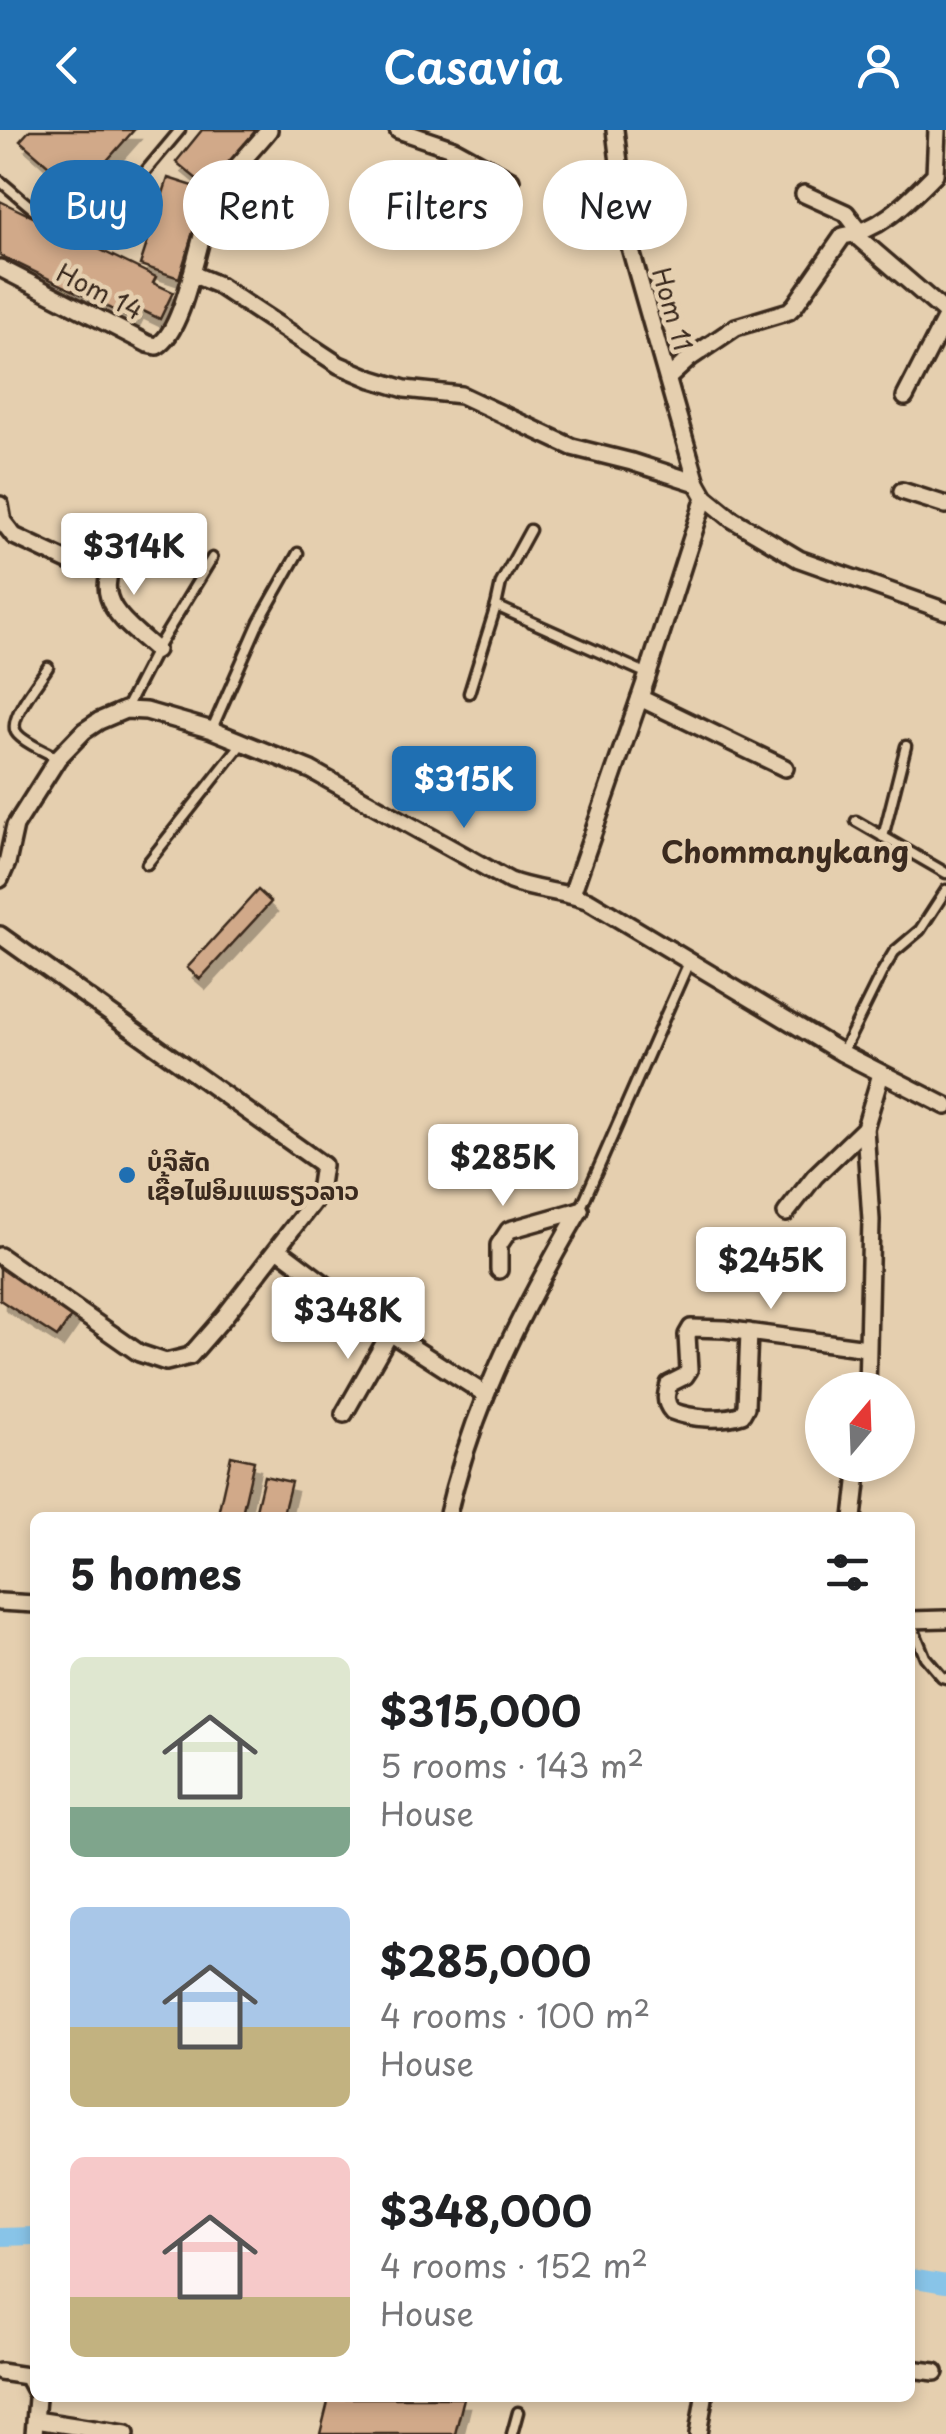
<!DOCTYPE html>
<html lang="en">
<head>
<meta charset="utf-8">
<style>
  :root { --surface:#fff; --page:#f6f6f6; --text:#202124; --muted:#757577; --accent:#1f6fb2 }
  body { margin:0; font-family:"Playpen Sans","Noto Sans Lao",sans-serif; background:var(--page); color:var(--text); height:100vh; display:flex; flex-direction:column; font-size:38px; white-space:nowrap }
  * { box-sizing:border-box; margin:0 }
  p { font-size:32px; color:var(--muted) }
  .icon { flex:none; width:55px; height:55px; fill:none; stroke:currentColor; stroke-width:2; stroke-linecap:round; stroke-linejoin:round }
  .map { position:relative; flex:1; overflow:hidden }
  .side { position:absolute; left:30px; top:1382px; width:885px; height:890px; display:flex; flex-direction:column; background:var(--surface); border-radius:15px; box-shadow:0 5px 15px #0003 }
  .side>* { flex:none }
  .hud { position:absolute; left:30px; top:30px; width:888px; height:90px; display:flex; gap:20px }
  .needle { width:65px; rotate:19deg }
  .controls { position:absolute; left:805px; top:1242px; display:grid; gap:20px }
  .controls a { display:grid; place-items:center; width:110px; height:110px; border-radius:50%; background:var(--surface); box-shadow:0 5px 15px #0003; font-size:50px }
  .price { position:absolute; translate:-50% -85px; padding:0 22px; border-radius:10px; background:#fff; color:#222; font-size:32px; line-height:65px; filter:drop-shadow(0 2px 5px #0008) }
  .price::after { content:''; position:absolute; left:50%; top:60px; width:30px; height:22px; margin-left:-15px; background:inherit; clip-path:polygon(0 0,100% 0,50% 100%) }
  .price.current { background:var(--accent); color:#fff }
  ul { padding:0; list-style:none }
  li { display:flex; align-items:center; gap:30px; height:250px; padding:0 40px }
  li span { display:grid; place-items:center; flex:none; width:280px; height:200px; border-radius:15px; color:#555 }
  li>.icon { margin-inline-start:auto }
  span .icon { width:120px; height:120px; fill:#fffc; stroke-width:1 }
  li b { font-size:42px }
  h2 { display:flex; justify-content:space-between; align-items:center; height:120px; padding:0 40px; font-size:42px }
  .pill { padding:0 35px; border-radius:45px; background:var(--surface); box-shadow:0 5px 15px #0003; font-size:35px; line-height:90px }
  .pill.current { background:var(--accent); color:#fff }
  header { display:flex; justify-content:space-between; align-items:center; height:130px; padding:0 40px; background:var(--accent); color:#fff; font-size:45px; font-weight:600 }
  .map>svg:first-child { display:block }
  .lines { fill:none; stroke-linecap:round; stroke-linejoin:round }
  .canal { stroke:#88c4e8; stroke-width:18 }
  .building { fill:#d1a989; stroke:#3b2a1e; stroke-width:2.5; filter:url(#shadow) }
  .lane-casing { stroke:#3b2a1e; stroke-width:15 }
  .street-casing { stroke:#3b2a1e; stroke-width:22 }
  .lane { stroke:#e5cfaf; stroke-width:8 }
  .street { stroke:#e5cfaf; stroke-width:15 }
  .poi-dot { fill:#1f6fb2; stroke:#e5cfaf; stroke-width:4 }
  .labels { text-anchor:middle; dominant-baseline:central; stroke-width:9; stroke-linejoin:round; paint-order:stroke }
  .street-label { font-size:25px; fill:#3b2a1e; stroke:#e5cfaf }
  .poi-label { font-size:25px; font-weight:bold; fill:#3b2a1e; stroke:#e5cfaf; text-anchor:start }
  .quarter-label { font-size:30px; font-weight:bold; fill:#3b2a1e; stroke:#e5cfaf }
</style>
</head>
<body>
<header><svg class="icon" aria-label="back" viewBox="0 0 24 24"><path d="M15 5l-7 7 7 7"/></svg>Casavia<svg class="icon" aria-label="person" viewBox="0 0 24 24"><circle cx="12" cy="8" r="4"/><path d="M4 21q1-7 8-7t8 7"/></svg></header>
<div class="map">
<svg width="946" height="2304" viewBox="0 0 946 2304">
  <defs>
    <filter id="shadow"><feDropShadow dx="6" dy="10" stdDeviation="0" flood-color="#0004"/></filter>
  </defs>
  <rect width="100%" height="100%" fill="#e5cfaf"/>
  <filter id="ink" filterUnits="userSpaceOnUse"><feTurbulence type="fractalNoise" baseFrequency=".01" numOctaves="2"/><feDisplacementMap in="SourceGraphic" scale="20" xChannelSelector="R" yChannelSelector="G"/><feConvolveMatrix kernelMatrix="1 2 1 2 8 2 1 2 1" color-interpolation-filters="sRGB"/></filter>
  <g filter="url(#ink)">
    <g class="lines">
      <g class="canal">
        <polyline points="0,2107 35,2106"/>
        <polyline points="910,2148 946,2154"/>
      </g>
    </g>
    <g class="building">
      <polygon points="30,0 134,0 79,62 20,11"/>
      <polygon points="202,0 256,0 209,59 176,32"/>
      <polygon points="254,30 278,50 243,93 219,73"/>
      <polygon points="168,48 206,60 179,148 140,135"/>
      <polygon points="0,71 156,147 153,153 173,162 160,189 137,178 132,189 0,125"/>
      <polygon points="258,760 271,772 200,849 187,838"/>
      <polygon points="0,1135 73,1184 57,1207 0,1170"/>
      <polygon points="231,1326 254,1331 241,1388 217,1388"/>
      <polygon points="264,1346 291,1352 282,1388 254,1388"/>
      <polygon points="329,2268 464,2268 455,2304 320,2304"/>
    </g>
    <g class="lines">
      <defs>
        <g id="lane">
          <path d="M 0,51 C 27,72 66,118 102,93 L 180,0"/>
          <polyline points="530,400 501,453 496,476 648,544"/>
          <path d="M 48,537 C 40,550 8,588 16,602 C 21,611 48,623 58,628"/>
          <polyline points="469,563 496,476"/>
          <polyline points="125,580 156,520 212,428"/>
          <polyline points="212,599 259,492 298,423"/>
          <polyline points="856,691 946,743"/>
          <polyline points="883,707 906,616"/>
          <polyline points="147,734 243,612"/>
          <polyline points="842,923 882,842 894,822 920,800 946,760"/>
          <polyline points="580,1080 689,832"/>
          <polyline points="910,1490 925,1527 942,1547 946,1548"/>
          <polyline points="512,2304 518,2282"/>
        </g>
        <g id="street">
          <polyline points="398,0 454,19 511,50"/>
          <polyline points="615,0 629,114 697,353 705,367 732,389 799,429 946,481"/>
          <polyline points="804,64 846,83 859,100"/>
          <polyline points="854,104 946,183"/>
          <path d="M 0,138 L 148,214 L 157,216 C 187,200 199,97 215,66 C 228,44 253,20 269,0"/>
          <polyline points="192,144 216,154 339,235 372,249 405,259 461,265 572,317 632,332 697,353"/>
          <path d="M 668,248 L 690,228 L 736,197 L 789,181 L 795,175 L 843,106 C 881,101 909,70 935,44 L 937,0"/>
          <polyline points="905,267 946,187"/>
          <polyline points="902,361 946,375"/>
          <polyline points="0,375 3,392 14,406 72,433"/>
          <path d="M 128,411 C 123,420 115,430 111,439 C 95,476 133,498 156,520"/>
          <polyline points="640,568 785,638"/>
          <path d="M 0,749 L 7,733 L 15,696 L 58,628 L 84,601 L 99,591 L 125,580 L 146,581 L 212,600 L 311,640 L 510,751 C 536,761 563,761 589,771 L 842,923 L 946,976"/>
          <polyline points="572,764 648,544 705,367"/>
          <polyline points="0,805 323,1035 320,1055 313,1072 224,1187 190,1226 166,1232 139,1223 0,1126"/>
          <polyline points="786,1083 815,1046 865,998"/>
          <polyline points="278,1119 390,1203 485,1264"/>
          <polyline points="499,1140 499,1115 509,1100 580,1080"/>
          <path d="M 749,1202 L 746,1277 L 742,1284 C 722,1291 692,1289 672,1281 C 664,1272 666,1265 669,1254 L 685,1246 L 689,1240 L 687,1205 L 691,1198 L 725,1199 L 867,1218"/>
          <polyline points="867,1260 871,1090 865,998 881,944"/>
          <polyline points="344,1284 390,1203"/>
          <path d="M 447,1388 C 472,1276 523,1178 580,1080"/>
          <polyline points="853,1388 859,1335"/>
          <polyline points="0,1472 35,1474"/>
          <polyline points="910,1490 946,1489"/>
          <polyline points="910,2239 935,2242"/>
          <polyline points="0,2242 27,2246 35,2261"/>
          <polyline points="36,2290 126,2304"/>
          <polyline points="34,2304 37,2268"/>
          <polyline points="698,2304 704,2268"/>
        </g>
      </defs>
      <use href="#lane" class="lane-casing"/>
      <use href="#street" class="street-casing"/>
      <use href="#lane" class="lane"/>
      <use href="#street" class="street"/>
    </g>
  </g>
  <circle class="poi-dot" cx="127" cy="1045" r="10"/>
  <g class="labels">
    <g class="street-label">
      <text transform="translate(100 161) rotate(27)">Hom 14</text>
      <text transform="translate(673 179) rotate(74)">Hom 11</text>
    </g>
    <g class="poi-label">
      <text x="147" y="1031">ບໍລິສັດ<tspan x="147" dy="29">ເຊື້ອໄຟອິມແພຣຽວລາວ</tspan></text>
    </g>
    <g class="quarter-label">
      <text x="785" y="720">Chommanykang</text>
    </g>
  </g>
</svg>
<div class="controls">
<a><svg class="needle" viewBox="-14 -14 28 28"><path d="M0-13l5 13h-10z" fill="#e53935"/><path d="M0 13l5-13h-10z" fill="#757577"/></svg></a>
</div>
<b class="price" style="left:134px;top:468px">$314K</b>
<b class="price current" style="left:464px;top:701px">$315K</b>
<b class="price" style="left:503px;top:1079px">$285K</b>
<b class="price" style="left:771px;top:1182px">$245K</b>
<b class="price" style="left:348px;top:1232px">$348K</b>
<div class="hud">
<a class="pill current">Buy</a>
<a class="pill">Rent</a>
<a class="pill">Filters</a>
<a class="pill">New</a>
</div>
<section class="side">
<h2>5 homes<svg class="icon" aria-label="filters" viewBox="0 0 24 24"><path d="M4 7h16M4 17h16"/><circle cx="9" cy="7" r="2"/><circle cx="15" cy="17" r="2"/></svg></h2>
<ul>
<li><span style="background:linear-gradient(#dfe7d0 75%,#7fa58c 0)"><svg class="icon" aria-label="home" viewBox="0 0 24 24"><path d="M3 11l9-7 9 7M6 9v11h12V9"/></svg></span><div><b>$315,000</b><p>5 rooms · 143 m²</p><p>House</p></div></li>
<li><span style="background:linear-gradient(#a9c7e8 60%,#c2b280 0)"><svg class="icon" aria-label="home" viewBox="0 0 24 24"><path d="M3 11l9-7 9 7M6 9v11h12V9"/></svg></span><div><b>$285,000</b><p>4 rooms · 100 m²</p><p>House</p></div></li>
<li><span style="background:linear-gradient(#f6c9c9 70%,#c2b280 0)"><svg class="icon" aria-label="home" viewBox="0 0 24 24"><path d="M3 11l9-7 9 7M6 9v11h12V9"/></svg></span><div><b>$348,000</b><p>4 rooms · 152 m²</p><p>House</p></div></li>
</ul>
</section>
</div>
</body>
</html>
